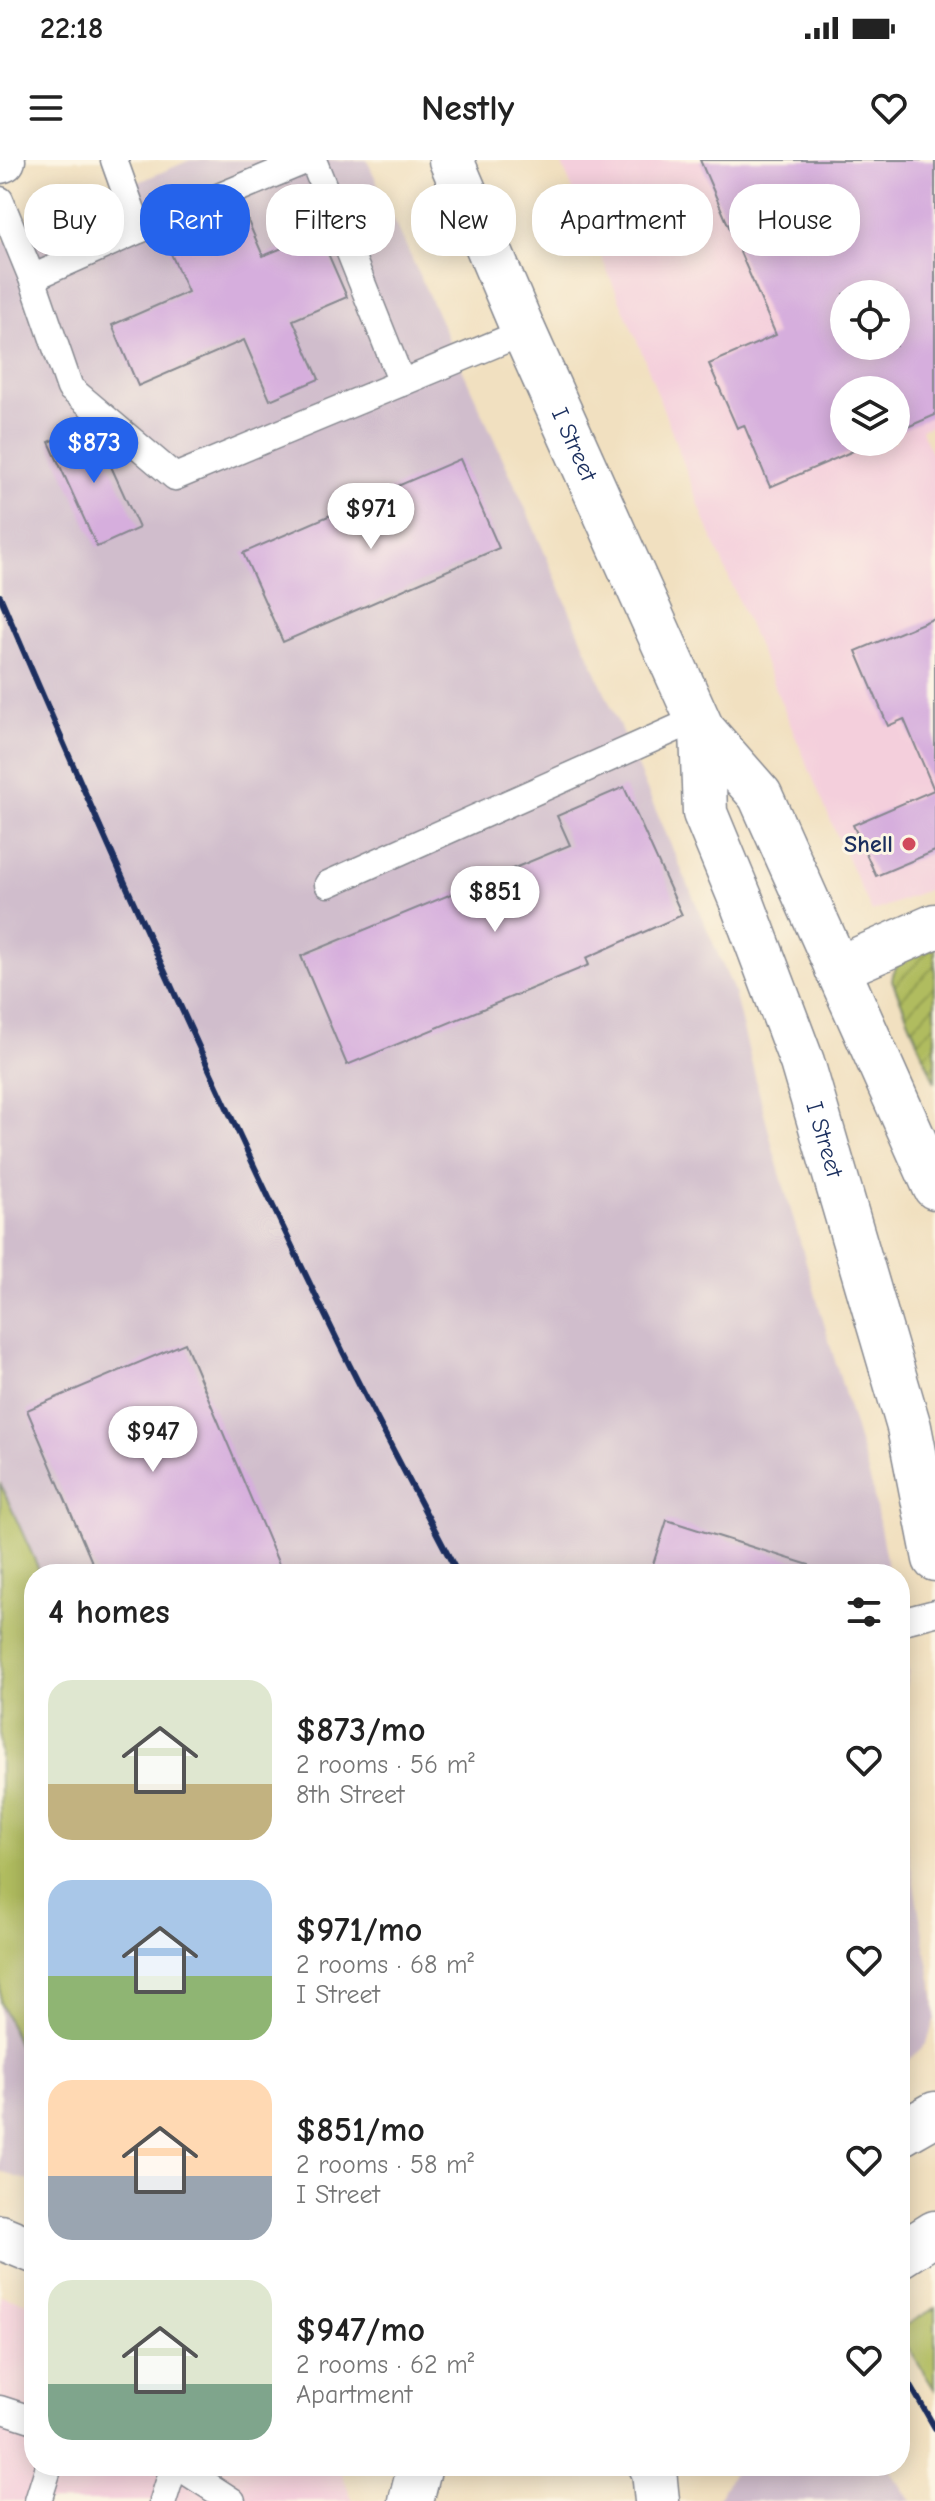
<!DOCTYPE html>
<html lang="en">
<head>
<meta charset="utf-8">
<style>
  :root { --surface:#fff; --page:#f6f6f6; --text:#222; --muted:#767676; --accent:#2563eb }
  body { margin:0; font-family:"Comic Neue",sans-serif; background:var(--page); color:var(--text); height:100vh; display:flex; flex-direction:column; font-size:30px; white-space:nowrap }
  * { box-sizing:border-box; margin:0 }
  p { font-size:26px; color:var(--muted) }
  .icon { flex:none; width:44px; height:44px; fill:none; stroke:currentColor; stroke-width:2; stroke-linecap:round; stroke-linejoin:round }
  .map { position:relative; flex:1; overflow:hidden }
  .side { position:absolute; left:24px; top:1404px; width:886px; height:912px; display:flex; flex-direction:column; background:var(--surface); border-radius:32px; box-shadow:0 4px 20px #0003 }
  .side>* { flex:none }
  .hud { position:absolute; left:24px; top:24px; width:888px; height:72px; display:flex; gap:16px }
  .fabs { position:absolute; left:830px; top:120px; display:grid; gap:16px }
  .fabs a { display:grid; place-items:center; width:80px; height:80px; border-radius:50%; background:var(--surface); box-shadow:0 4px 20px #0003; font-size:40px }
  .price { position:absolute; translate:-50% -68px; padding:0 18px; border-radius:28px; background:#fff; color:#222; font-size:26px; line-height:52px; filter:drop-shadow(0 2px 4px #0008) }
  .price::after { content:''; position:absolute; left:50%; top:48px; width:24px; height:18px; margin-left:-12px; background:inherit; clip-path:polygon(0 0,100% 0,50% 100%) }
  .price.active { background:var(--accent); color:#fff }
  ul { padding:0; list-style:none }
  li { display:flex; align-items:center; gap:24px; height:200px; padding:0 24px }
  li span { display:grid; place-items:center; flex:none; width:224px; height:160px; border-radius:24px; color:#555 }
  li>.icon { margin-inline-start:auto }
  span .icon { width:96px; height:96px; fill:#fffc; stroke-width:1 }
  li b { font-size:34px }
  h2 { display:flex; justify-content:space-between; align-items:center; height:96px; padding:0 24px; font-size:34px }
  .pill { padding:0 28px; border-radius:32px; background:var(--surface); box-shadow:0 4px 20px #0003; font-size:28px; line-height:72px }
  .pill.active { background:var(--accent); color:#fff }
  .status { display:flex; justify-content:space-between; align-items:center; height:56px; padding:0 40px; background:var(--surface); direction:ltr }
  .status svg { height:22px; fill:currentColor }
  header { display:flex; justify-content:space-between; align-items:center; height:104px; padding:0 24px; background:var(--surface); font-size:36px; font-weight:800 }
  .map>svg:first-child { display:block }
  .built { fill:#f4cfdc; fill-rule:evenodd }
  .industrial { fill:#d0bdcc }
  .park { fill:#b0bc5e; stroke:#66765e; stroke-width:2 }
  .garden { fill:url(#garden-furrows); stroke:#66765e; stroke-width:2 }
  .building { fill:#d6aedd; fill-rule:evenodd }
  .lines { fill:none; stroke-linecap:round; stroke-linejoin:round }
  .service-casing { stroke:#86888f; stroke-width:29 }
  .minor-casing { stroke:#86888f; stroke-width:47 }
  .tertiary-casing { stroke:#86888f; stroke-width:47 }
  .primary-casing { stroke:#86888f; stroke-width:47 }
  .service { stroke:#fff; stroke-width:26 }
  .minor { stroke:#fff; stroke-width:44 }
  .tertiary { stroke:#fff; stroke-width:44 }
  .primary { stroke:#fff; stroke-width:44 }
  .rail { stroke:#1b2f5e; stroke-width:6 }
  .poi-dot { fill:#d1495b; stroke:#fcf5e5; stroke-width:3 }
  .labels { text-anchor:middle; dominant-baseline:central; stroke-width:6; stroke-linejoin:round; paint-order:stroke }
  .street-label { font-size:24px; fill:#1b2f5e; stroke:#fcf5e5 }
  .poi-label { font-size:24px; font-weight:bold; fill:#1b2f5e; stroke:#fcf5e5; text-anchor:end }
</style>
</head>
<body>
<div class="status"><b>22:18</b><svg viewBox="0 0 49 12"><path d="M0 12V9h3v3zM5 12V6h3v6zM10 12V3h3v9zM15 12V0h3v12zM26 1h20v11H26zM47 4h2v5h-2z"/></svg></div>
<header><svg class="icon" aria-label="menu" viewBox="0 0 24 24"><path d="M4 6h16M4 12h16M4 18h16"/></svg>Nestly<svg class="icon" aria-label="heart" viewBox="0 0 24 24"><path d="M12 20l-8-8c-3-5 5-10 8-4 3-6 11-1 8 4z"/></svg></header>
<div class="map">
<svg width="935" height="2341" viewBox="0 0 935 2341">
  <defs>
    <pattern id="garden-furrows" width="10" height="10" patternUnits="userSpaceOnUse" patternTransform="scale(2)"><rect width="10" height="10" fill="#b0bc5e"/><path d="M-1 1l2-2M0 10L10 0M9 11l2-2" fill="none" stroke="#8e9951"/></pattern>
  </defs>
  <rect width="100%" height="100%" fill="#fcf5e5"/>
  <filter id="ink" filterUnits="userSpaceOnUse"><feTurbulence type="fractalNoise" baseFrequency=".0125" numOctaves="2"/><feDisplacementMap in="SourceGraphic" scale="16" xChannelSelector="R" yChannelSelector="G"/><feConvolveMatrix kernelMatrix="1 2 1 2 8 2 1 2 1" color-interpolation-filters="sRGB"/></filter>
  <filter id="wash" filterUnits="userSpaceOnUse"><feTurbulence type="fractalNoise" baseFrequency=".006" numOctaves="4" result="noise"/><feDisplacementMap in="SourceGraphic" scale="32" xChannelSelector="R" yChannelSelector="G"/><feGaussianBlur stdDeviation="1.8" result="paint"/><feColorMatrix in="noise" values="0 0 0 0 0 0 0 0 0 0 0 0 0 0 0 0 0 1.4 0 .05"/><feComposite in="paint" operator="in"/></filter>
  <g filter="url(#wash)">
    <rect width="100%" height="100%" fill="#f1e0c0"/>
    <g class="built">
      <path d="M 560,0 L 933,0 L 935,264 L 921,270 L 935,301 L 935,727 L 872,752 L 835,671 L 705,361 L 643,195 ZM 844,134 L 896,134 L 896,186 L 844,186 ZM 844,230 L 896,230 L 896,282 L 844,282 Z"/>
      <polygon points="0,2135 34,2145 34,2306 339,2306 353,2341 0,2341"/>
    </g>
    <g class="industrial">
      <polygon points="190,0 367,0 524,345 733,829 775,996 872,1327 889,1414 41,1414 0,1322 0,82"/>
      <polygon points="900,1469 908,1512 900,1557"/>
      <polygon points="900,1646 934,1836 935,1857 927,1883 900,1908"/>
      <polygon points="0,1842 34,1921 34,2022 0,2012"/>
      <polygon points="736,2306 887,2306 911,2341 717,2341"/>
    </g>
    <g class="park">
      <polygon points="0,1323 41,1414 34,1414 34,1921 0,1842"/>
      <polygon points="935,2148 935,2230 900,2175 900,2169"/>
    </g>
    <path class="garden" d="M 935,784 L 935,923 L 892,820 C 894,797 916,792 935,784 Z"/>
    <g id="blocks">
      <g class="building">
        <path d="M 700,0 L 935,0 L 935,255 L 896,272 L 896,230 L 844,230 L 844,282 L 874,282 L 770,327 L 744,265 L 737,268 L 709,204 L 776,175 ZM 844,134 L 896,134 L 896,186 L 844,186 Z"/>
        <polygon points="241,45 263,96 319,73 347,137 293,160 319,219 270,240 244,180 138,226 112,165 188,132 164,78"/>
        <polygon points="89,265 94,269 139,368 97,387 49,282"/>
        <polygon points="460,299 499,388 283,482 243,393"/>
        <polygon points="935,458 935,691 876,716 853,665 934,630 904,559 888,566 856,491"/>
        <polygon points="624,627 682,755 586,798 589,805 347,905 301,796 570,685 557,656"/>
        <polygon points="185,1183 283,1414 97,1414 27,1250"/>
        <polygon points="667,1360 809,1405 807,1414 650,1414"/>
      </g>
    </g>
  </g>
  <g filter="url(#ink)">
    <use href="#blocks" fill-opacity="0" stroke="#86888f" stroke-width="2"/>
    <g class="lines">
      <defs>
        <g id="service">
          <polyline points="313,0 402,223"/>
          <polyline points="0,40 32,118 70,228 175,317 524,172"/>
          <polyline points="139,70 307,0"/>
          <polyline points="32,118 139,70 114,0"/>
          <polyline points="328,724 697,559"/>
          <polyline points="900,1462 935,1453"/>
          <polyline points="0,2249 34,2260"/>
          <polyline points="178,2306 232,2341"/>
          <polyline points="38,2341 49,2306"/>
          <polyline points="163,2341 174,2306"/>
        </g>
        <polyline id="minor" points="0,1 3,0"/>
        <g id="tertiary">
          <polyline points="837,809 935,766"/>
          <polyline points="900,1974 935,1954"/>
          <polyline points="0,2077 34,2091"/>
          <polyline points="900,2095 935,2073"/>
          <polyline points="651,2306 654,2311 657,2341"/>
          <polyline points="411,2341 420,2306"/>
        </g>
        <g id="primary">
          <path id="s1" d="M 451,0 L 524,172 L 702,569 L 760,635 L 935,1027"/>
          <path id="s2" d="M 702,569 L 705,653 L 741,740 L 802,902 L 909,1267 L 935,1399"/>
        </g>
      </defs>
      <use href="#service" class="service-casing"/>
      <use href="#minor" class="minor-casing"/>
      <use href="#tertiary" class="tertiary-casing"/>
      <use href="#primary" class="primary-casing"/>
      <use href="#service" class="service"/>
      <use href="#minor" class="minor"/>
      <use href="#tertiary" class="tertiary"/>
      <use href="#primary" class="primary"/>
      <g class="rail">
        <path d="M 0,436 C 109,691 222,945 344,1194 C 381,1268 420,1341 458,1414"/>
        <polyline points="900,2207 935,2268"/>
      </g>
    </g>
  </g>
  <circle class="poi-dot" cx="909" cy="684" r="8"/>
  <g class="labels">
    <g class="street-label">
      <text stroke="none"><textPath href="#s1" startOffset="310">I Street</textPath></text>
      <text stroke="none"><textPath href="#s2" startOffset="432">I Street</textPath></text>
    </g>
    <g class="poi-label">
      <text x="893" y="684">Shell</text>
    </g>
  </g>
</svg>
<div class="fabs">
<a><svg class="icon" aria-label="locate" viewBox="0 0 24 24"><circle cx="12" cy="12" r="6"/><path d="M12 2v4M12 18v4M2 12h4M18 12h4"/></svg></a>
<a><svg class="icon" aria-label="layers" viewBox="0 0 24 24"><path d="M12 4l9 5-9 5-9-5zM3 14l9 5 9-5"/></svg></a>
</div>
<b class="price active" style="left:94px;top:325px">$873</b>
<b class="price" style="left:371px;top:391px">$971</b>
<b class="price" style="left:495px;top:774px">$851</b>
<b class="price" style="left:153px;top:1314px">$947</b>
<div class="hud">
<a class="pill">Buy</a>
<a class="pill active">Rent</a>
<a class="pill">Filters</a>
<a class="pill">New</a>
<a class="pill">Apartment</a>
<a class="pill">House</a>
</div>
<section class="side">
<h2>4 homes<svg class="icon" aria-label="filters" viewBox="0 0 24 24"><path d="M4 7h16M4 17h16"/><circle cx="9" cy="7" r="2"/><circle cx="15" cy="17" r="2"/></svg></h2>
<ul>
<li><span style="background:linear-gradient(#dfe7d0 65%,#c2b280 0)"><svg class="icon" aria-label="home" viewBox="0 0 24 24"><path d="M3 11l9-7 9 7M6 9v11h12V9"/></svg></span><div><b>$873/mo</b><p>2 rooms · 56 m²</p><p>8th Street</p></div><svg class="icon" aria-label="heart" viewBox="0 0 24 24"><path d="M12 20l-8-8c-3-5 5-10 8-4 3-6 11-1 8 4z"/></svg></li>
<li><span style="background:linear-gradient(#a9c7e8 60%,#8fb573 0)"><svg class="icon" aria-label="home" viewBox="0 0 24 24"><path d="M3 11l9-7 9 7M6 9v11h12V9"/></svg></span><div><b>$971/mo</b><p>2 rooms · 68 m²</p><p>I Street</p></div><svg class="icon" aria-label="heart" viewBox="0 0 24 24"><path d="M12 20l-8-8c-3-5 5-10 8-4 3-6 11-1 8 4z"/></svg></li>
<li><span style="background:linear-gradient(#ffd9b3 60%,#9aa5b1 0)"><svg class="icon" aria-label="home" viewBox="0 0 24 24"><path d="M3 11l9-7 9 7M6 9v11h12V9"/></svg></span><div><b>$851/mo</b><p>2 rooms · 58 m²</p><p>I Street</p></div><svg class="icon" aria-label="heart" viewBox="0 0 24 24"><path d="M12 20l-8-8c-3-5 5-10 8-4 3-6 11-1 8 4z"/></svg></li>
<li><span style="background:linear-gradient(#dfe7d0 65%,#7fa58c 0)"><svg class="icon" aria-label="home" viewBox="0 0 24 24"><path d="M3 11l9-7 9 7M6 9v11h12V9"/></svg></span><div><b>$947/mo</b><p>2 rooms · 62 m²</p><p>Apartment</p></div><svg class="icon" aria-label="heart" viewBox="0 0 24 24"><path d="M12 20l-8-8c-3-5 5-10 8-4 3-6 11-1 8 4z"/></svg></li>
</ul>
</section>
</div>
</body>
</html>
